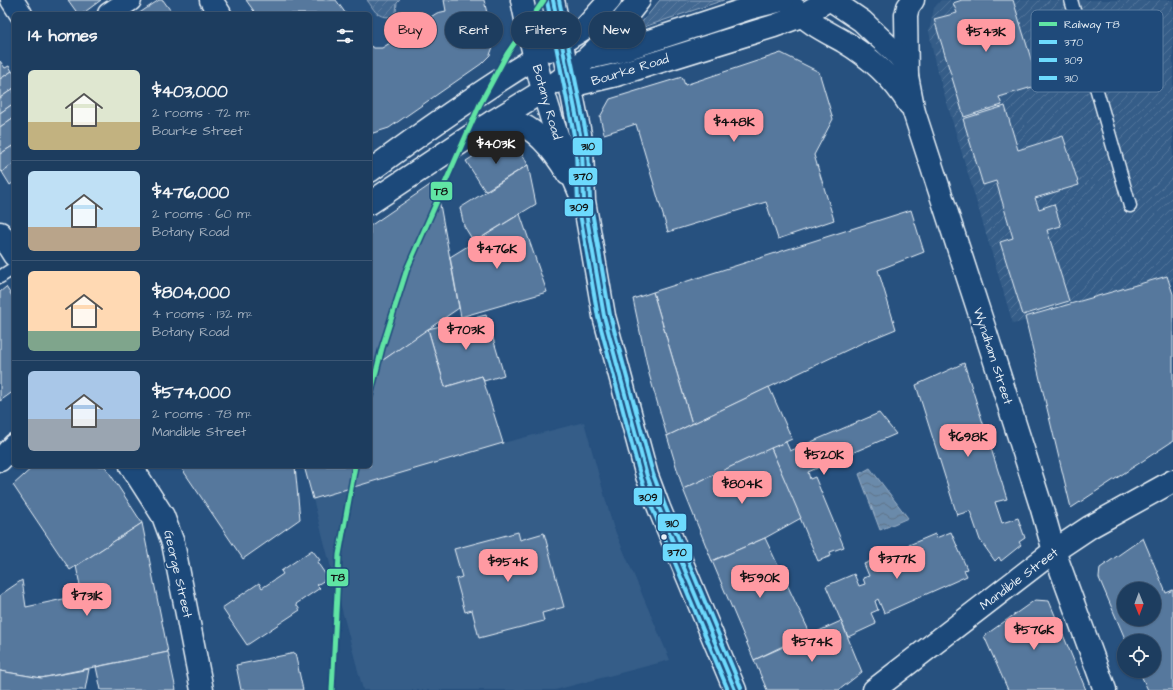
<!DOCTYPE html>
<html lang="en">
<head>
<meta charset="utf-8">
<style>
  :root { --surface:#1d3d5f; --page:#254465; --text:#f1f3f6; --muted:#a0aebd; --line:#3b5674; --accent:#ff9aa2 }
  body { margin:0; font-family:"Architects Daughter",sans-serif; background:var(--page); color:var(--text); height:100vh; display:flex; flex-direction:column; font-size:15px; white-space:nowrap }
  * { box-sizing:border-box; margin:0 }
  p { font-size:13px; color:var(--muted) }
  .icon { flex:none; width:22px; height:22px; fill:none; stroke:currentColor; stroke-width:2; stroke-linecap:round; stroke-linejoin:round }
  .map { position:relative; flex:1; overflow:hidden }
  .sheet { position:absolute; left:12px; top:12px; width:360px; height:456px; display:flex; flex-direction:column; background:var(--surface); border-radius:6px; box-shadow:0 1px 3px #0004,0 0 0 1px var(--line) }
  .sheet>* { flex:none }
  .guide { position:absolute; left:384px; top:12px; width:380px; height:36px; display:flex; gap:8px }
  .needle { width:26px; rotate:179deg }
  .fabs { position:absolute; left:1117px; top:582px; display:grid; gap:8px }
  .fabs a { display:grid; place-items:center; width:44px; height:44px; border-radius:50%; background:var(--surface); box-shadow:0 1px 3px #0004,0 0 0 1px var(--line); font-size:20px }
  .price { position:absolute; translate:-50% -34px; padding:0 9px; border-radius:8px; background:var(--accent); color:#111; font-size:13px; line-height:26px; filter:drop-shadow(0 1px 2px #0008) }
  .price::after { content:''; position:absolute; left:50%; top:24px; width:12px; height:9px; margin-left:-6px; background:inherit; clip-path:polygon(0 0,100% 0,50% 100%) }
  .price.current { background:#222; color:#fff }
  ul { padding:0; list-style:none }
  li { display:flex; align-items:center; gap:12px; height:100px; padding:0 16px }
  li+li { border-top:1px solid var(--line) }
  li span { display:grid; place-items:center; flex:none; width:112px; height:80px; border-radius:6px; color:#555 }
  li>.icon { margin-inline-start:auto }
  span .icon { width:48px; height:48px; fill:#fffc; stroke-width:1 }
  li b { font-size:17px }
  h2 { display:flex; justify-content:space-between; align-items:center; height:48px; padding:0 16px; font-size:17px }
  .tag { padding:0 14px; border-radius:18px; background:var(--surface); box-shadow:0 1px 3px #0004,0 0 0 1px var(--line); font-size:14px; line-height:36px }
  .tag.current { background:var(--accent); color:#111 }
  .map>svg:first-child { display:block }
  .built { fill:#355d88 }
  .industrial { fill:url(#industrial-furrows) }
  .garden { fill:url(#garden-furrows); stroke:#96acc4 }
  .water { fill:url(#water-waves); stroke:#9db3c9 }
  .building { fill:#57789d; stroke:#e8f1f8; fill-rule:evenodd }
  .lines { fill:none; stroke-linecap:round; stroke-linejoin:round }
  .service-casing { stroke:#e8f1f8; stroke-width:15 }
  .minor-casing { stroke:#e8f1f8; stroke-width:25 }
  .tertiary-casing { stroke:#e8f1f8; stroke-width:25 }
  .secondary-casing { stroke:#e8f1f8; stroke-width:25 }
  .primary-casing { stroke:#e8f1f8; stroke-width:25 }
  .service { stroke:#1f4a7a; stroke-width:12 }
  .minor { stroke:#1f4a7a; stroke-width:22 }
  .tertiary { stroke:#1f4a7a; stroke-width:22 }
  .secondary { stroke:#1f4a7a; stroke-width:22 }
  .primary { stroke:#1f4a7a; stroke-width:22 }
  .bus-1-casing { stroke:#1f4a7a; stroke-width:7 }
  .bus-2-casing { stroke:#1f4a7a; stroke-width:7 }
  .bus-3-casing { stroke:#1f4a7a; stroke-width:7 }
  .bus-1 { stroke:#6ddafd; stroke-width:4 }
  .bus-2 { stroke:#6ddafd; stroke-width:4 }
  .bus-3 { stroke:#6ddafd; stroke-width:4 }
  .rail-1-casing { stroke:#1f4a7a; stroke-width:8 }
  .rail-1 { stroke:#60e4a4; stroke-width:5 }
  .bus-dot { fill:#e8f1f8; stroke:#1f4a7a; stroke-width:1.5 }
  .labels { text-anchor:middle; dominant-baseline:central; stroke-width:4; stroke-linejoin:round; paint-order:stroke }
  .street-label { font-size:13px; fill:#e8f1f8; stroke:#1f4a7a }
  .key { fill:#1f4a7a; stroke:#5b7ca0; stroke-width:1 }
  .key-label { font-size:11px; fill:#e8f1f8 }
  .line-badge { stroke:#1f4a7a; stroke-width:1.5 }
  .pale-badge-label { font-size:11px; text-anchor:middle; font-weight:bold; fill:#111 }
</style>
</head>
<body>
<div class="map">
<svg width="1173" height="690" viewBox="0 0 1173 690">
  <defs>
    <pattern id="industrial-furrows" width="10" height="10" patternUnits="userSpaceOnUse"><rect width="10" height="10" fill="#355d88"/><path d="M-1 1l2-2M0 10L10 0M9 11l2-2" fill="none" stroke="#52759a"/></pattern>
    <pattern id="garden-furrows" width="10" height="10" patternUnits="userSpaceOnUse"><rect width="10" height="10" fill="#436891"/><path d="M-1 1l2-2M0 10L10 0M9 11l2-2" fill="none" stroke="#5e7ea1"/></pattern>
    <pattern id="water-waves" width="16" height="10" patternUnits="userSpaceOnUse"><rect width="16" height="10" fill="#6b8aaa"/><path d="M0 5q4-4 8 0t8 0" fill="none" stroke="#5e7388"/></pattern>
  </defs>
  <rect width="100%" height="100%" fill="#27517f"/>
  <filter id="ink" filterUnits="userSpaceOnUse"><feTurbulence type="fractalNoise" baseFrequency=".025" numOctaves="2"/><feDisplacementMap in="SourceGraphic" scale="8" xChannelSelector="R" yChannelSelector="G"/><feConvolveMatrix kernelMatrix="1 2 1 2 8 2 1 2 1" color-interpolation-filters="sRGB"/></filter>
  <g filter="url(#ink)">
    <polygon class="built" points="584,422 613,526 670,660 555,690 363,690 313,499 503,443"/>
    <polygon class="industrial" points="941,0 1173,0 1173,281 1013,324 935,63 929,31 934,8"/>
    <g class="garden">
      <path d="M 367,0 L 400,0 L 397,3 L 396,12 L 390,17 C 375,17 375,10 367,0 Z"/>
      <polygon points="660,0 724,0 644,27 642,22"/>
    </g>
    <polygon class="water" points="870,468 908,518 880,530 859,474"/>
    <g class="building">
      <polygon points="68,0 101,0 82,14 78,14"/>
      <polygon points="159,0 163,0 173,14 138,14"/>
      <polygon points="246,0 336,0 346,14 256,14"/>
      <polygon points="444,0 484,0 494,44 490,55 481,64 389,128 370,134 370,46 374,48 382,48 437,13 446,11"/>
      <polygon points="962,0 1013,0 1039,85 999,97 1002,105 964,117 934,19 957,13 953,3"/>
      <polygon points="781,53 819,72 833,119 814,155 834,220 778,239 766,202 668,232 636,124 604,134 600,117 610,99 682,77 685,85"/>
      <polygon points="0,61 5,68 9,66 12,71 0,79"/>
      <polygon points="12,71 14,74 14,88 0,98 0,79"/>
      <polygon points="14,88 14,103 0,113 0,98"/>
      <polygon points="14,103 14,117 0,127 0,113"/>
      <polygon points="1005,106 1018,150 1063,136 1079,185 1035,198 1039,209 1054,204 1061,226 1047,230 1069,301 1023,315 1000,242 1013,238 996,181 983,185 963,119"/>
      <polygon points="14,117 14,145 0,154 0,127"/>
      <polygon points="501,144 513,147 522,153 528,165 485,191 466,161 488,147"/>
      <polygon points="14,145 14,163 2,172 0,170 0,154"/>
      <polygon points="14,163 14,182 10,185 2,172"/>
      <polygon points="528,165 536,204 474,242 464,226 460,208"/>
      <polygon points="430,185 439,199 459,308 370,369 370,226"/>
      <polygon points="911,210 924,252 878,270 896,329 862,343 692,424 653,292"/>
      <polygon points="520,214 547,292 461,317 450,257"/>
      <polygon points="1167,276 1173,294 1173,441 1071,508 1025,317"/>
      <polygon points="6,287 14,299 14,391 0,401 0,292"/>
      <polygon points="653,292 692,424 667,436 649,374 633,299"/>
      <polygon points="486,315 504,375 484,381 482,376 445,387 428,329"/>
      <polygon points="428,329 445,387 482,376 503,443 313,499 304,466 370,466 370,369"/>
      <polygon points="964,363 1007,499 995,502 1002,523 1018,518 1025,538 1019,542 1021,545 1001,561 999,557 995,561 980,540 970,511 957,515 916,385"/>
      <polygon points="769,387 792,439 683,489 667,436"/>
      <polygon points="879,413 896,434 808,472 810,479 815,477 844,547 830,552 831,556 818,561 771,448 786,442 790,451"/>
      <polygon points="771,448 801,518 765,538 712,561 683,489"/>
      <polygon points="34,466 105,466 142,523 70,570 13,485"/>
      <polygon points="180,466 295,466 300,519 243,559"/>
      <polygon points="142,523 168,652 41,678 0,671 0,595 22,580 26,607 82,595 76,566"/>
      <polygon points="518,532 520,540 544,533 564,607 542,613 544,621 479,638 472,610 465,612 456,579 462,577 454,549"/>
      <polygon points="951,532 967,569 964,570 967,576 884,613 878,599 875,601 878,610 871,613 876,624 848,637 826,586 854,574 859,586 865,584 863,578 869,576 864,564 935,534 936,538"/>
      <polygon points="765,538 810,633 754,660 712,561"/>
      <path d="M 1143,538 L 1166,593 L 1173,590 L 1173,690 L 1148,690 L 1139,671 L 1154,671 L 1154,641 L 1126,641 L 1099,578 L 1100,568 ZM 1124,589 L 1154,589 L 1154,619 L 1124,619 Z"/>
      <polygon points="312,550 320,560 317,562 328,578 317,585 320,588 296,604 300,610 247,645 222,608 259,583 262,588 283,574 281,571"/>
      <polygon points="1035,600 1049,601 1086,690 1008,690 984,636"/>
      <polygon points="841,621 862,672 839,690 767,690 754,660"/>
      <polygon points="168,652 176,690 101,690 96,667"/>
      <polygon points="295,653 303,690 241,690 236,665"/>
      <polygon points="89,669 85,690 0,690 0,671 41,678"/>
    </g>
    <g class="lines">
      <defs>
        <g id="service">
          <polyline points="1071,0 1130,206"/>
          <polyline points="0,277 14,268"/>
        </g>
        <g id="minor">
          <polyline points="12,0 21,14"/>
          <polyline points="211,0 220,14"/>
          <polyline points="109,14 130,0"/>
          <polyline points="0,233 14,255"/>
          <polyline points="131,466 163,516 173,543 202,690"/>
          <polyline points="874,690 1054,551 1090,527 1173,481"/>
        </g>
        <polyline id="tertiary" points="907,76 906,15 908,7 913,0"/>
        <g id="secondary">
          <polyline points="831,0 862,21 899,56 903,62 907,76 914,112 983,324 1042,509 1054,551 1105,690"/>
          <path d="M 793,7 C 808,23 825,31 843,41 C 870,57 893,78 909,104"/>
          <polyline points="588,58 619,51 750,8 782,0"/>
          <polyline points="570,86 616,75 774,26 801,16 828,0"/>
          <path d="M 492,122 C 499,121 506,120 514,122 C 537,128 556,154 568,174"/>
          <path d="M 370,171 C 424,131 478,93 535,58"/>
          <polyline points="370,203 484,127 543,91"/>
          <polyline points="0,460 14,445"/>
        </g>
        <g id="primary">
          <path d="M 522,0 C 536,68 551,130 580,193"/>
          <polyline points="553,0 580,134 582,150 584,201 604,316 647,476 659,508 735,690"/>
          <polyline points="550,50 585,28 610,0"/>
          <path d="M 557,82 C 590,59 615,31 639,0"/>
        </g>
      </defs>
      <use href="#service" class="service-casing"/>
      <use href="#minor" class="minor-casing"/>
      <use href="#tertiary" class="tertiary-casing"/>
      <use href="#secondary" class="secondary-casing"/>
      <use href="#primary" class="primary-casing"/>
      <use href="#service" class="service"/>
      <use href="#minor" class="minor"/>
      <use href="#tertiary" class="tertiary"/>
      <use href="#secondary" class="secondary"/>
      <use href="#primary" class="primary"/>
      <defs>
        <polyline id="bus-1" points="553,0 580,134 582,150 584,201 604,316 647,476 659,508 735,690"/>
        <polyline id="bus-2" points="547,1 574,135 576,150 578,202 598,317 641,478 653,510 728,690"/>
        <polyline id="bus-3" points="559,0 586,133 588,150 590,200 610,315 653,474 665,506 741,688"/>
      </defs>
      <use href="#bus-1" class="bus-1-casing"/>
      <use href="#bus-2" class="bus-2-casing"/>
      <use href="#bus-3" class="bus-3-casing"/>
      <use href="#bus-1" class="bus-1"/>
      <use href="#bus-2" class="bus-2"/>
      <use href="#bus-3" class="bus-3"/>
      <defs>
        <g id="rail-1">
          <polyline points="370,396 382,348 407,269 480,104 507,54 544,0"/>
          <polyline points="332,690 339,555 355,466"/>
        </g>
      </defs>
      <use href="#rail-1" class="rail-1-casing"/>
      <use href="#rail-1" class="rail-1"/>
    </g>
  </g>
  <circle class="bus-dot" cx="664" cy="537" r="3.5"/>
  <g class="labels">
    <g class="street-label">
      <text transform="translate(630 70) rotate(-17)">Bourke Road</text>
      <text transform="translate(547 102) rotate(74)">Botany Road</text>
      <text transform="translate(993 356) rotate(72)">Wyndham Street</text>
      <text transform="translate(178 574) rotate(77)">George Street</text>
      <text transform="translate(1019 579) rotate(-37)">Mandible Street</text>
    </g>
  </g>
  <rect x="1031" y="10" width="132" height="82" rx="6" class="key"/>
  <rect x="1039" y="22" width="18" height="4" fill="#60e4a4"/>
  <rect x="1039" y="40" width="18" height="4" fill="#6ddafd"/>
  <rect x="1039" y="58" width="18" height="4" fill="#6ddafd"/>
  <rect x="1039" y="76" width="18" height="4" fill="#6ddafd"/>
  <g class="key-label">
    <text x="1064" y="28">Railway T8</text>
    <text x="1064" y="46">370</text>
    <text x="1064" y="64">309</text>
    <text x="1064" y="82">310</text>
  </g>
  <g class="line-badge">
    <rect x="572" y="137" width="31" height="19" rx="4" fill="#6ddafd"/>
    <rect x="568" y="167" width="30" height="19" rx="4" fill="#6ddafd"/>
    <rect x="430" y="181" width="23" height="20" rx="4" fill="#60e4a4"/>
    <rect x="564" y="198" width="30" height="19" rx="4" fill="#6ddafd"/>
    <rect x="633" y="487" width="30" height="19" rx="4" fill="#6ddafd"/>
    <rect x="657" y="513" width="30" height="19" rx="4" fill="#6ddafd"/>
    <rect x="662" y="543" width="31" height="19" rx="4" fill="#6ddafd"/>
    <rect x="326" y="568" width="23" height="19" rx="4" fill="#60e4a4"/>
  </g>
  <g class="pale-badge-label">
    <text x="588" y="150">310</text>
    <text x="583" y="180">370</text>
    <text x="441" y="195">T8</text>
    <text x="579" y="211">309</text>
    <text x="648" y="501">309</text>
    <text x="672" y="527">310</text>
    <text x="677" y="556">370</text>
    <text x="338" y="581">T8</text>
  </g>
</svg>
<div class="fabs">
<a><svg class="needle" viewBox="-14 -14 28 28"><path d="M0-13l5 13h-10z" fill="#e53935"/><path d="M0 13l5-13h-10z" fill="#a0aebd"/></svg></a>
<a><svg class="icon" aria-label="locate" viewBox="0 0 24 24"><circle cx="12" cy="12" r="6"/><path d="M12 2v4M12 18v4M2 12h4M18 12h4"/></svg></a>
</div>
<b class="price" style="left:986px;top:53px">$543K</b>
<b class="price" style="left:734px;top:143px">$448K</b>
<b class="price current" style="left:496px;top:165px">$403K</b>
<b class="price" style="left:497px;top:270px">$476K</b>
<b class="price" style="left:466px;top:351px">$703K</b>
<b class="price" style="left:968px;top:458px">$698K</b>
<b class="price" style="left:824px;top:476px">$520K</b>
<b class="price" style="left:742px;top:505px">$804K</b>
<b class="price" style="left:897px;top:580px">$377K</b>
<b class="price" style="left:508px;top:583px">$954K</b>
<b class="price" style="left:760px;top:599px">$590K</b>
<b class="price" style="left:87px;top:617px">$731K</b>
<b class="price" style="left:1034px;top:651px">$576K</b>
<b class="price" style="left:812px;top:663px">$574K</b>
<div class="guide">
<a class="tag current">Buy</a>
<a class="tag">Rent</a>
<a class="tag">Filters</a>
<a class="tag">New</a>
</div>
<section class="sheet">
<h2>14 homes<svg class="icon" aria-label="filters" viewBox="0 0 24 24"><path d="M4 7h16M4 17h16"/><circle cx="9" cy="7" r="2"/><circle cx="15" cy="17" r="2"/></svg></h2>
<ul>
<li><span style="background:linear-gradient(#dfe7d0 65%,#c2b280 0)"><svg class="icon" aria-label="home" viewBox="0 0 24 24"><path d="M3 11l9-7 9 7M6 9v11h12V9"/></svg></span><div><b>$403,000</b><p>2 rooms · 72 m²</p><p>Bourke Street</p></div></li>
<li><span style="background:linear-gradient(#bfe0f5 70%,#b9a48a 0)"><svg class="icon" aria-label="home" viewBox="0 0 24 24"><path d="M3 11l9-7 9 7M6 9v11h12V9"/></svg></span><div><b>$476,000</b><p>2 rooms · 60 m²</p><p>Botany Road</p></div></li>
<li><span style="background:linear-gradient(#ffd9b3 75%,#7fa58c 0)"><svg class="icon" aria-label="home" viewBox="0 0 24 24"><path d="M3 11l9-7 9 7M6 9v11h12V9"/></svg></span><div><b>$804,000</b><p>4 rooms · 132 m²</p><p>Botany Road</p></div></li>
<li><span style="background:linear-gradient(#a9c7e8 60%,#9aa5b1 0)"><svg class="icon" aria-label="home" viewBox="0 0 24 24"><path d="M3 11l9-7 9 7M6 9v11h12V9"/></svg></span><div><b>$574,000</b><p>2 rooms · 78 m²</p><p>Mandible Street</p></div></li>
</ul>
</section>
</div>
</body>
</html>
